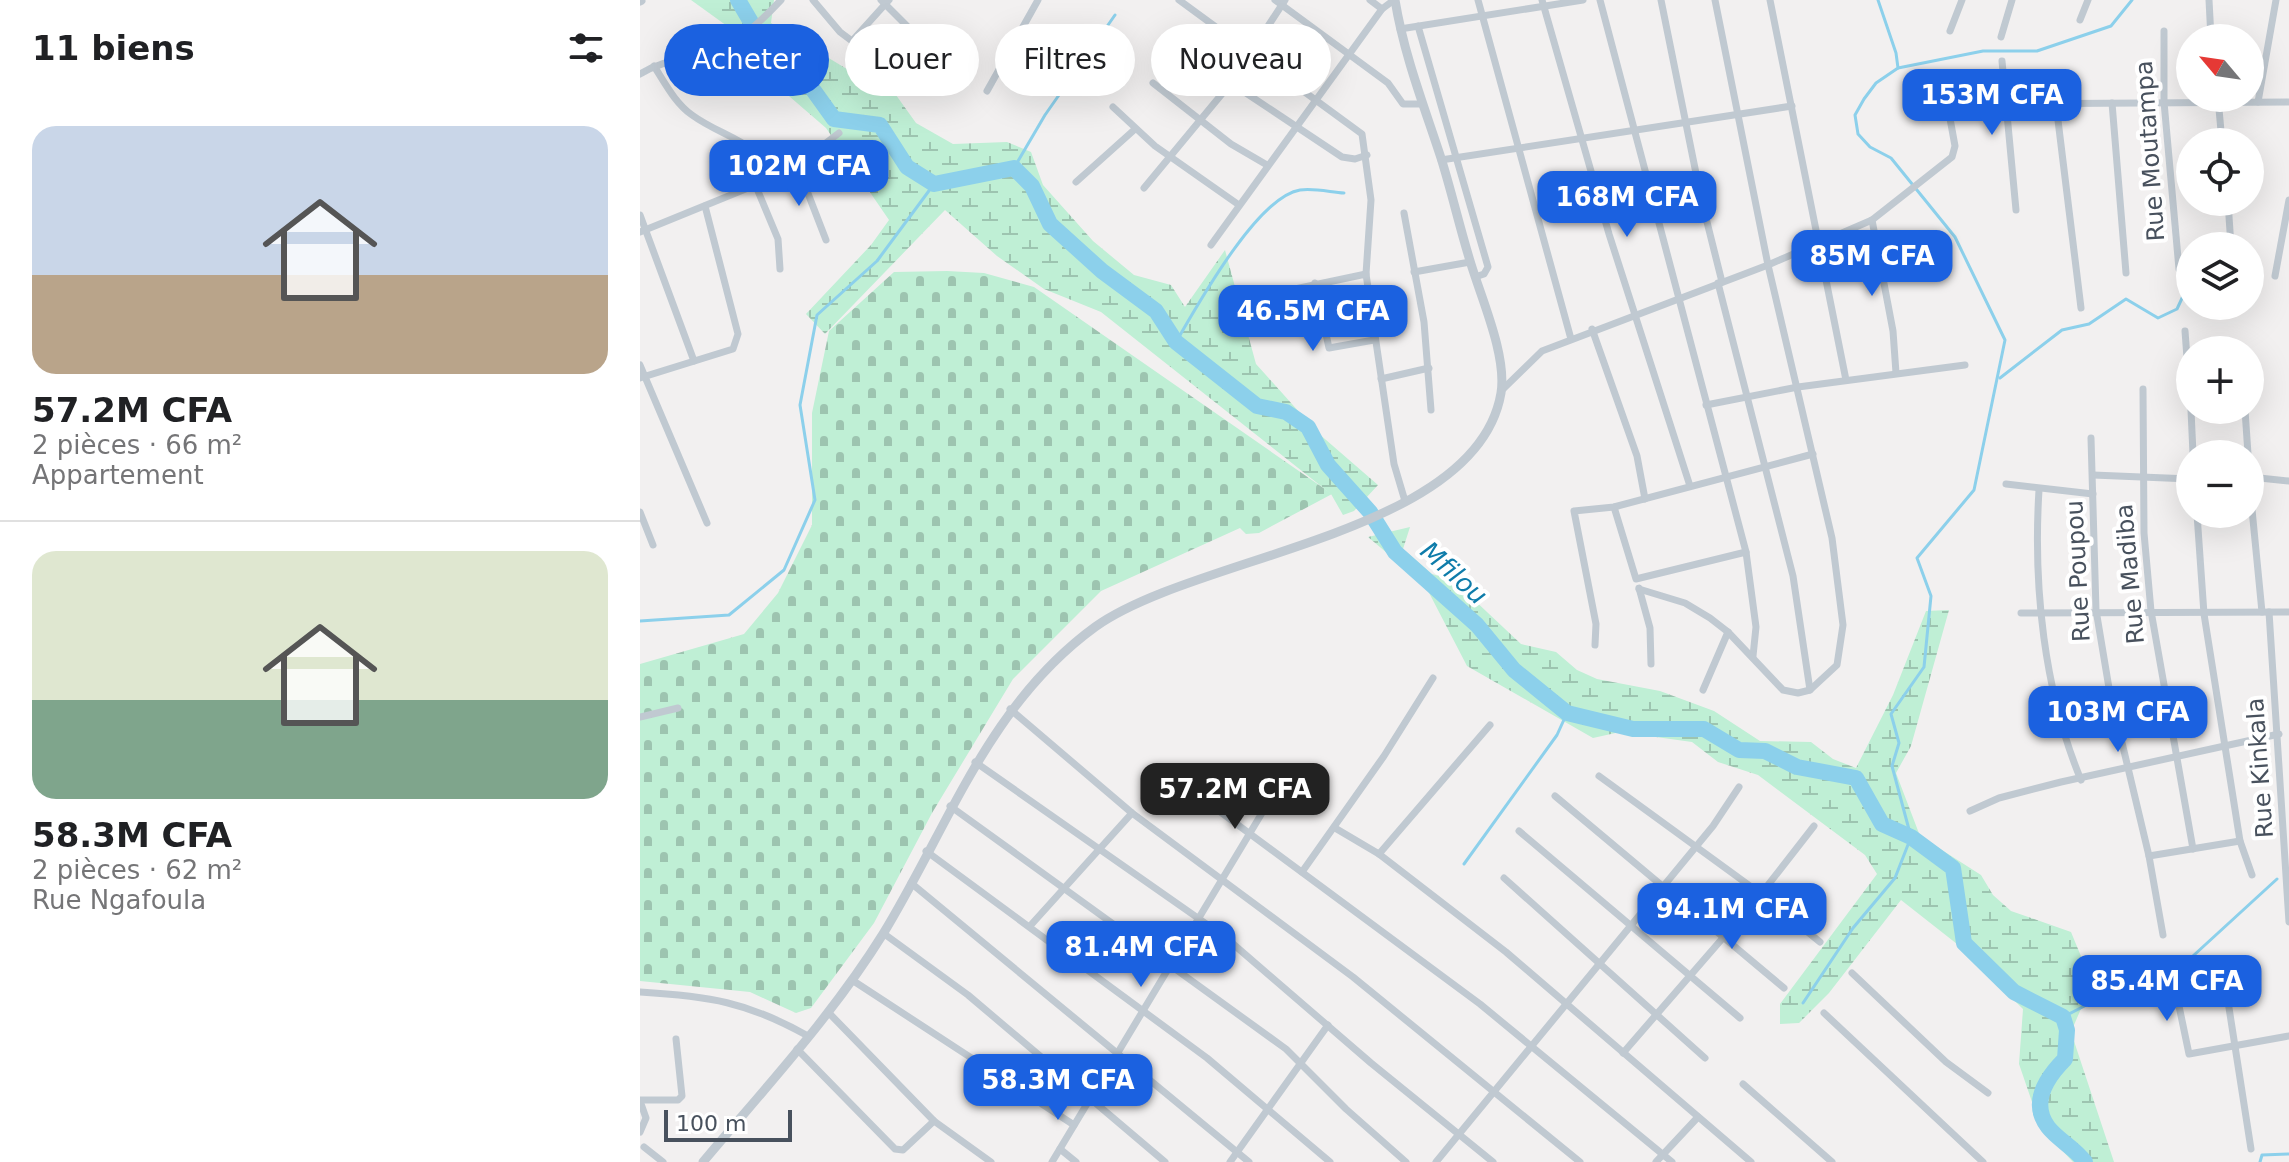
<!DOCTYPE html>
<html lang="fr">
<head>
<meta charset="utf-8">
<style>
  :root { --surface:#fff; --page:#f2f2f2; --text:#202124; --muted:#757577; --line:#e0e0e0; --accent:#1b61e0 }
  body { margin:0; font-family:"DejaVu Sans",sans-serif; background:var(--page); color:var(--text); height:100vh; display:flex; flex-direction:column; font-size:30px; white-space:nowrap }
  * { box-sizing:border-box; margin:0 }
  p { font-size:26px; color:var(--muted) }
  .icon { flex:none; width:44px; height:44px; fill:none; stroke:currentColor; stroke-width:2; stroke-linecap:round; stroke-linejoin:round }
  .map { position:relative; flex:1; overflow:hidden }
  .panel { display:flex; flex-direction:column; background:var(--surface); width:640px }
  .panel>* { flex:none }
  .banner { position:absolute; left:24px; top:24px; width:760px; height:72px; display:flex; gap:16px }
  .needle { width:52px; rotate:299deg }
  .tools { position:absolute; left:1536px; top:24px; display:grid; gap:16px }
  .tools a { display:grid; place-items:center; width:88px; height:88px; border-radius:50%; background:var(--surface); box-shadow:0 8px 32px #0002; font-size:40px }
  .scale { position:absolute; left:24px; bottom:20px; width:128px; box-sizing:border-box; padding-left:8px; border:4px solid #48515d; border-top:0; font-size:22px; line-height:28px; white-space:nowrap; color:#48515d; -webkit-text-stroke:6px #fff; paint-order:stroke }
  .price { position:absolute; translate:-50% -68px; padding:0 18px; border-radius:16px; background:var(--accent); color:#fff; font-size:26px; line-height:52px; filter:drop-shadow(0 2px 4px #0008) }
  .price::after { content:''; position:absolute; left:50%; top:48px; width:24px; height:18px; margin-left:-12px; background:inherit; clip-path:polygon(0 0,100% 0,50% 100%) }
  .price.on { background:#222; color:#fff }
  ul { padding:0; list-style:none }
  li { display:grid; align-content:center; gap:16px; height:424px; padding:0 32px }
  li+li { border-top:2px solid var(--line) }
  li span { display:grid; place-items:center; height:248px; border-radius:24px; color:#555 }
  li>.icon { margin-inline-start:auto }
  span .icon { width:144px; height:144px; fill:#fffc; stroke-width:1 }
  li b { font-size:34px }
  h2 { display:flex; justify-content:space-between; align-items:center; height:96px; padding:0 32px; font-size:34px }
  .tag { padding:0 28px; border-radius:36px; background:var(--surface); box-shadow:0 8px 32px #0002; font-size:28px; line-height:72px }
  .tag.on { background:var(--accent); color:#fff }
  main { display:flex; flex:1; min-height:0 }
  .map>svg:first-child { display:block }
  .wetland { fill:url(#wetland-marsh) }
  .cemetery { fill:url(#cemetery-stones) }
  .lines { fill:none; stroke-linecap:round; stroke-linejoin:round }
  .stream { stroke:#8cd0eb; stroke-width:3 }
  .river { stroke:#8cd0eb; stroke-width:16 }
  .minor { stroke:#c0c9d1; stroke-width:7 }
  .tertiary { stroke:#c0c9d1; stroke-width:9 }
  .labels { text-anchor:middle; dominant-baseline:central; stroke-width:8; stroke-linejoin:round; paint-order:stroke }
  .street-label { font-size:24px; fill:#48515d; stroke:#fff }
  .water-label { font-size:26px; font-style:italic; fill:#0e7caa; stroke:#fff }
</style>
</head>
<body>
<main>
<section class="panel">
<h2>11 biens<svg class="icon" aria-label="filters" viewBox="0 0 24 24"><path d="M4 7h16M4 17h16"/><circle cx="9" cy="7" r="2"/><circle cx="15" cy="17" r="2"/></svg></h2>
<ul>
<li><span style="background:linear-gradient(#c9d6e8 60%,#b9a48a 0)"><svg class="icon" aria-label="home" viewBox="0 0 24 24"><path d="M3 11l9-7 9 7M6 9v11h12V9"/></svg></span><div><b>57.2M CFA</b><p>2 pièces · 66 m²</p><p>Appartement</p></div></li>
<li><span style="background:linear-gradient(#dfe7d0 60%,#7fa58c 0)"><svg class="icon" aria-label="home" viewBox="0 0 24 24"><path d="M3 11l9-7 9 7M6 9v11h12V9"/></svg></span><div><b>58.3M CFA</b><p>2 pièces · 62 m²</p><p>Rue Ngafoula</p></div></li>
</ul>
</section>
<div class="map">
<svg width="1649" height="1162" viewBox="0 0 1649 1162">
  <defs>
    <pattern id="wetland-marsh" width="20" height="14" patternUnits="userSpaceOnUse" patternTransform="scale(2)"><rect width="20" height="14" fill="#bfefd5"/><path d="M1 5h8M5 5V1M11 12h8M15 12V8" fill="none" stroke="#9dc4b0"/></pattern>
    <pattern id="cemetery-stones" width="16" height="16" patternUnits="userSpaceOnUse" patternTransform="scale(2)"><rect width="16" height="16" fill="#bfefd5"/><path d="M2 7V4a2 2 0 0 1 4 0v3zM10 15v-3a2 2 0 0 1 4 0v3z" fill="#9dc4b0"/></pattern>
  </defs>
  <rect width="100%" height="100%" fill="#f2f0f0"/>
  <g class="wetland">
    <polygon points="51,0 134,0 131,23 220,77 251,88 276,123 313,144 367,142 391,152 403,185 453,241 494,275 531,285 545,307 585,250 616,364 678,433 738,485 714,511 703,515 691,494 461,312 404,289 357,256 305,210 185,334 166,314 231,245 249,220 186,128 99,53 94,31"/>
    <polygon points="770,527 763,549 792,574 813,580 881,644 916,652 937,670 957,679 1020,691 1074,711 1120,741 1171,742 1193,759 1216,768 1253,695 1286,611 1309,610 1271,746 1256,773 1280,836 1341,875 1353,895 1371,911 1431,932 1452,983 1431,1032 1474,1162 1433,1162 1401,1128 1379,1064 1383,1009 1317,944 1261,900 1189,993 1159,1023 1140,1024 1140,1004 1237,874 1225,855 1118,775 1078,762 1052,742 980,732 953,738 827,666 785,585 728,537"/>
  </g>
  <polygon class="cemetery" points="307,271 344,273 394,287 692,494 619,533 606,534 600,528 461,591 373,679 292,813 234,923 171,1008 156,1013 110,992 0,981 0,664 104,634 138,593 172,525 172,413 189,331 254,272"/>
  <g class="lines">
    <g class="stream">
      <polyline points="1258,68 1343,51 1397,51 1471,26 1492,0"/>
      <polyline points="374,168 405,115 475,15"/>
      <polyline points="1610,272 1619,272"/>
      <path d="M 536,342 C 557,306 617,197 660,190 C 674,188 690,192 704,193"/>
      <polyline points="1360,378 1422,330 1449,324 1486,299 1518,318 1537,309 1550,281"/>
      <polyline points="0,621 89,615 144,570 175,500 160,405 177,315 237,261 294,184"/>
      <polyline points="824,864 917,735 927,713"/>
      <polyline points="1163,1003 1213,928 1255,878 1271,837 1252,766 1259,743 1251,714 1284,667 1291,596 1277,558 1334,490 1365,340 1315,237 1251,158 1230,147 1218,134 1215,115 1224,99 1236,83 1258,68 1256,53 1238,0"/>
      <polyline points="1423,1017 1456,1000 1484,1000 1518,988 1637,879"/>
      <polyline points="1620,1162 1622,1155 1649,1154"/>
    </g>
    <path class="river" d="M 98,0 L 141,73 L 156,66 L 194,119 L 240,125 L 267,167 L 294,184 L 374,168 L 392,186 L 410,224 L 462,271 L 516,311 L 536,342 L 617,406 L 646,412 L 668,427 L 688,465 L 730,512 L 755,552 L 837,625 L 874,670 L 927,713 L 993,729 L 1064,729 L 1099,750 L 1125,751 L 1157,767 L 1216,778 L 1242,824 L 1271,837 L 1313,868 L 1324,943 L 1374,992 L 1423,1017 L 1427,1030 L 1425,1059 C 1408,1076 1389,1102 1408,1127 C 1418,1140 1435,1148 1445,1162"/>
    <g class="minor">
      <polyline points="173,0 200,32 212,41 249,0"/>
      <polyline points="241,0 302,61"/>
      <polyline points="539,0 722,134 731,200 726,274"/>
      <polyline points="635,0 748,83 763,104 782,104"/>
      <polyline points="730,0 742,9"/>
      <polyline points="838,0 931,339"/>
      <polyline points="902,0 969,234 1050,486"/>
      <polyline points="960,0 1106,552 1116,627 1113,656"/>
      <polyline points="1021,0 1061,198 1082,282"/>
      <polyline points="1130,0 1206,380"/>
      <polyline points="1569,0 1571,38"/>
      <polyline points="0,2 2,1"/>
      <polyline points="1440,20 1448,0"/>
      <polyline points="778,26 848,267 844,274 835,277"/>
      <polyline points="760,29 943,0"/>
      <polyline points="1310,31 1322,0"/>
      <polyline points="1524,31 1524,102 1539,269"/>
      <polyline points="1361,37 1372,0"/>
      <polyline points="549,48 591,83 702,157 715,159 727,155"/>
      <polyline points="1362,61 1376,210"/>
      <path d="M 14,66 C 25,83 35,103 52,115 C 82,137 118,141 135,177"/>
      <path d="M 0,74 C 23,60 46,59 71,51 C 100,43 121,21 141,0"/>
      <polyline points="513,83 591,144 627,165"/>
      <polyline points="347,91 398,0"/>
      <polyline points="1578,98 1582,142"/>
      <polyline points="1618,102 1636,0"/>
      <polyline points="1472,103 1486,273"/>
      <polyline points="1416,104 1441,308"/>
      <polyline points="473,107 515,146 599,205"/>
      <polyline points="801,160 1152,106"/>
      <polyline points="157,165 186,240"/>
      <polyline points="436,182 494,130"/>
      <polyline points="115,184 138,239 140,269"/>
      <polyline points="504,188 591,83 645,0"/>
      <polyline points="1588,202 1591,246"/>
      <polyline points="764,213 784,322 791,410"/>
      <polyline points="0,215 54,361"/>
      <polyline points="1232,220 1253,331 1256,373"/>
      <polyline points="0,232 135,177 157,165 199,133"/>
      <polyline points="571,245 742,9 754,0"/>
      <polyline points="774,272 830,262"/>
      <polyline points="1635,276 1649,200"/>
      <polyline points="675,283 689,348 734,340"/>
      <polyline points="1078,283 1153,576 1170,690"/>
      <polyline points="636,293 726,274 754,464 765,501"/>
      <polyline points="952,329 997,456 1005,499"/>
      <polyline points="1545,331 1550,398"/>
      <polyline points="0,365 67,523"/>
      <polyline points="0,378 93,349 98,334 65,206"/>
      <polyline points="741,379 789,368"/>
      <polyline points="1503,389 1504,533 1511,611 1553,849"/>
      <polyline points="861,391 902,351 1128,265 1232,220 1312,157 1315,146 1309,113 1365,104 1649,102"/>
      <polyline points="1066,405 1158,387 1325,365"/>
      <polyline points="1551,410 1553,454"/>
      <polyline points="1605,410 1608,454"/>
      <polyline points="1451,438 1456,610 1469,688 1509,856 1523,935"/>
      <polyline points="1453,475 1550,479"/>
      <polyline points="1610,477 1649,481"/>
      <polyline points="1366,484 1453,494"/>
      <polyline points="1610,489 1622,612"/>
      <path d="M 1399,490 C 1393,586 1404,691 1441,780"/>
      <polyline points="974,507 996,579 1106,552"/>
      <polyline points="0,512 13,545"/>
      <polyline points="1557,514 1564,614 1600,841 1612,875"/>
      <polyline points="999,588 1010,628 1011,664"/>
      <polyline points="999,589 1045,603 1070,618 1088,632 1143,690 1158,693 1170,690 1197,665 1203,625 1192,538 1128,265 1075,0"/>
      <polyline points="1629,612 1649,922"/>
      <polyline points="1381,613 1649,612"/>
      <polyline points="955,645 956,624 934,511 974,507 1173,454"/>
      <polyline points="1063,690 1088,632"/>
      <polyline points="370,709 492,813 713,977 940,1162"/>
      <polyline points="0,717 38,708"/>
      <polyline points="335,762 585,937 731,1063 853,1162"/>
      <polyline points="959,776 1121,894 1180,942"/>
      <polyline points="533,777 840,1004 1032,1162"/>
      <polyline points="915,796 1144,988"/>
      <polyline points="310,806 646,1049 706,1109 766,1162"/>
      <polyline points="1330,811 1359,798 1421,782 1639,734"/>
      <polyline points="695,828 739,854 866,952 1111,1162"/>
      <polyline points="879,831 1100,1018"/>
      <polyline points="286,851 567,1058 690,1162"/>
      <polyline points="739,854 850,725"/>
      <polyline points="1509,856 1600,841"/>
      <polyline points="662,872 744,756 793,678"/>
      <polyline points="864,878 1065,1058"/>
      <polyline points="271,883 609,1162"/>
      <polyline points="390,926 492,813"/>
      <polyline points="243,933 328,995 525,1162"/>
      <polyline points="1212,973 1306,1062 1348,1093"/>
      <polyline points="212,980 434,1125"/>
      <polyline points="1534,982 1549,1054 1649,1036"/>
      <path d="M 0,992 C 68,996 108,1002 168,1036"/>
      <polyline points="1587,995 1611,1149"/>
      <polyline points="188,1012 294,1121 351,1162"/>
      <polyline points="1184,1013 1343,1162"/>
      <polyline points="157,1049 255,1149 263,1150 294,1121"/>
      <polyline points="983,1053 1121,894 1174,826"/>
      <polyline points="1103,1084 1192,1162"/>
      <polyline points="0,1100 38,1100 42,1096 36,1039"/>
      <polyline points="0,1101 6,1118 0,1132"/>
      <polyline points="4,1147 23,1162"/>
      <polyline points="420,1149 436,1162"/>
      <polyline points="412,1162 628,803 635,795 657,798"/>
      <polyline points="590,1162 688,1025"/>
      <polyline points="796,1162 1073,826 1099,787"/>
      <polyline points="1016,1162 1058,1117"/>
    </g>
    <path class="tertiary" d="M 63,1162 C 125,1088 192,1016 243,934 C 309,826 348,705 455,627 C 557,554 837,535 861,393 C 867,356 842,300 831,264 C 820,229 812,193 801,158 C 784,106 764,55 755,0"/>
  </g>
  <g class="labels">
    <g class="street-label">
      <text transform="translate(1510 151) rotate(-94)">Rue Moutampa</text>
      <text transform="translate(1438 571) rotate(-93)">Rue Poupou</text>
      <text transform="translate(1490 574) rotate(-95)">Rue Madiba</text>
      <text transform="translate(1620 768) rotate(-94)">Rue Kinkala</text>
    </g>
    <g class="water-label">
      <text transform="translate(814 573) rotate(42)">Mfilou</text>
    </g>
  </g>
</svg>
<div class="tools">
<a><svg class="needle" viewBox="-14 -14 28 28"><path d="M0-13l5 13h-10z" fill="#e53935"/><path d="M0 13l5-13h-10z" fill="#757577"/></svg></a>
<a><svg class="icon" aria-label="locate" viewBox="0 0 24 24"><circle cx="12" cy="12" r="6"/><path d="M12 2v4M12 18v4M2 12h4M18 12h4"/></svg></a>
<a><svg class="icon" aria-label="layers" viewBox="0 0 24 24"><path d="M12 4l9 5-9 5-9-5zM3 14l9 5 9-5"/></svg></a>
<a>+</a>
<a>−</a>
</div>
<div class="scale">100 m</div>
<b class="price" style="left:1352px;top:137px">153M CFA</b>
<b class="price" style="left:159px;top:208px">102M CFA</b>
<b class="price" style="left:987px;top:239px">168M CFA</b>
<b class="price" style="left:1232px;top:298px">85M CFA</b>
<b class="price" style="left:673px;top:353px">46.5M CFA</b>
<b class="price" style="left:1478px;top:754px">103M CFA</b>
<b class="price on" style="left:595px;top:831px">57.2M CFA</b>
<b class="price" style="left:1092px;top:951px">94.1M CFA</b>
<b class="price" style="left:501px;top:989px">81.4M CFA</b>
<b class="price" style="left:1527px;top:1023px">85.4M CFA</b>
<b class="price" style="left:418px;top:1122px">58.3M CFA</b>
<div class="banner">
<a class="tag on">Acheter</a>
<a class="tag">Louer</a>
<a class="tag">Filtres</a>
<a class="tag">Nouveau</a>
</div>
</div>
</main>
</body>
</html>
